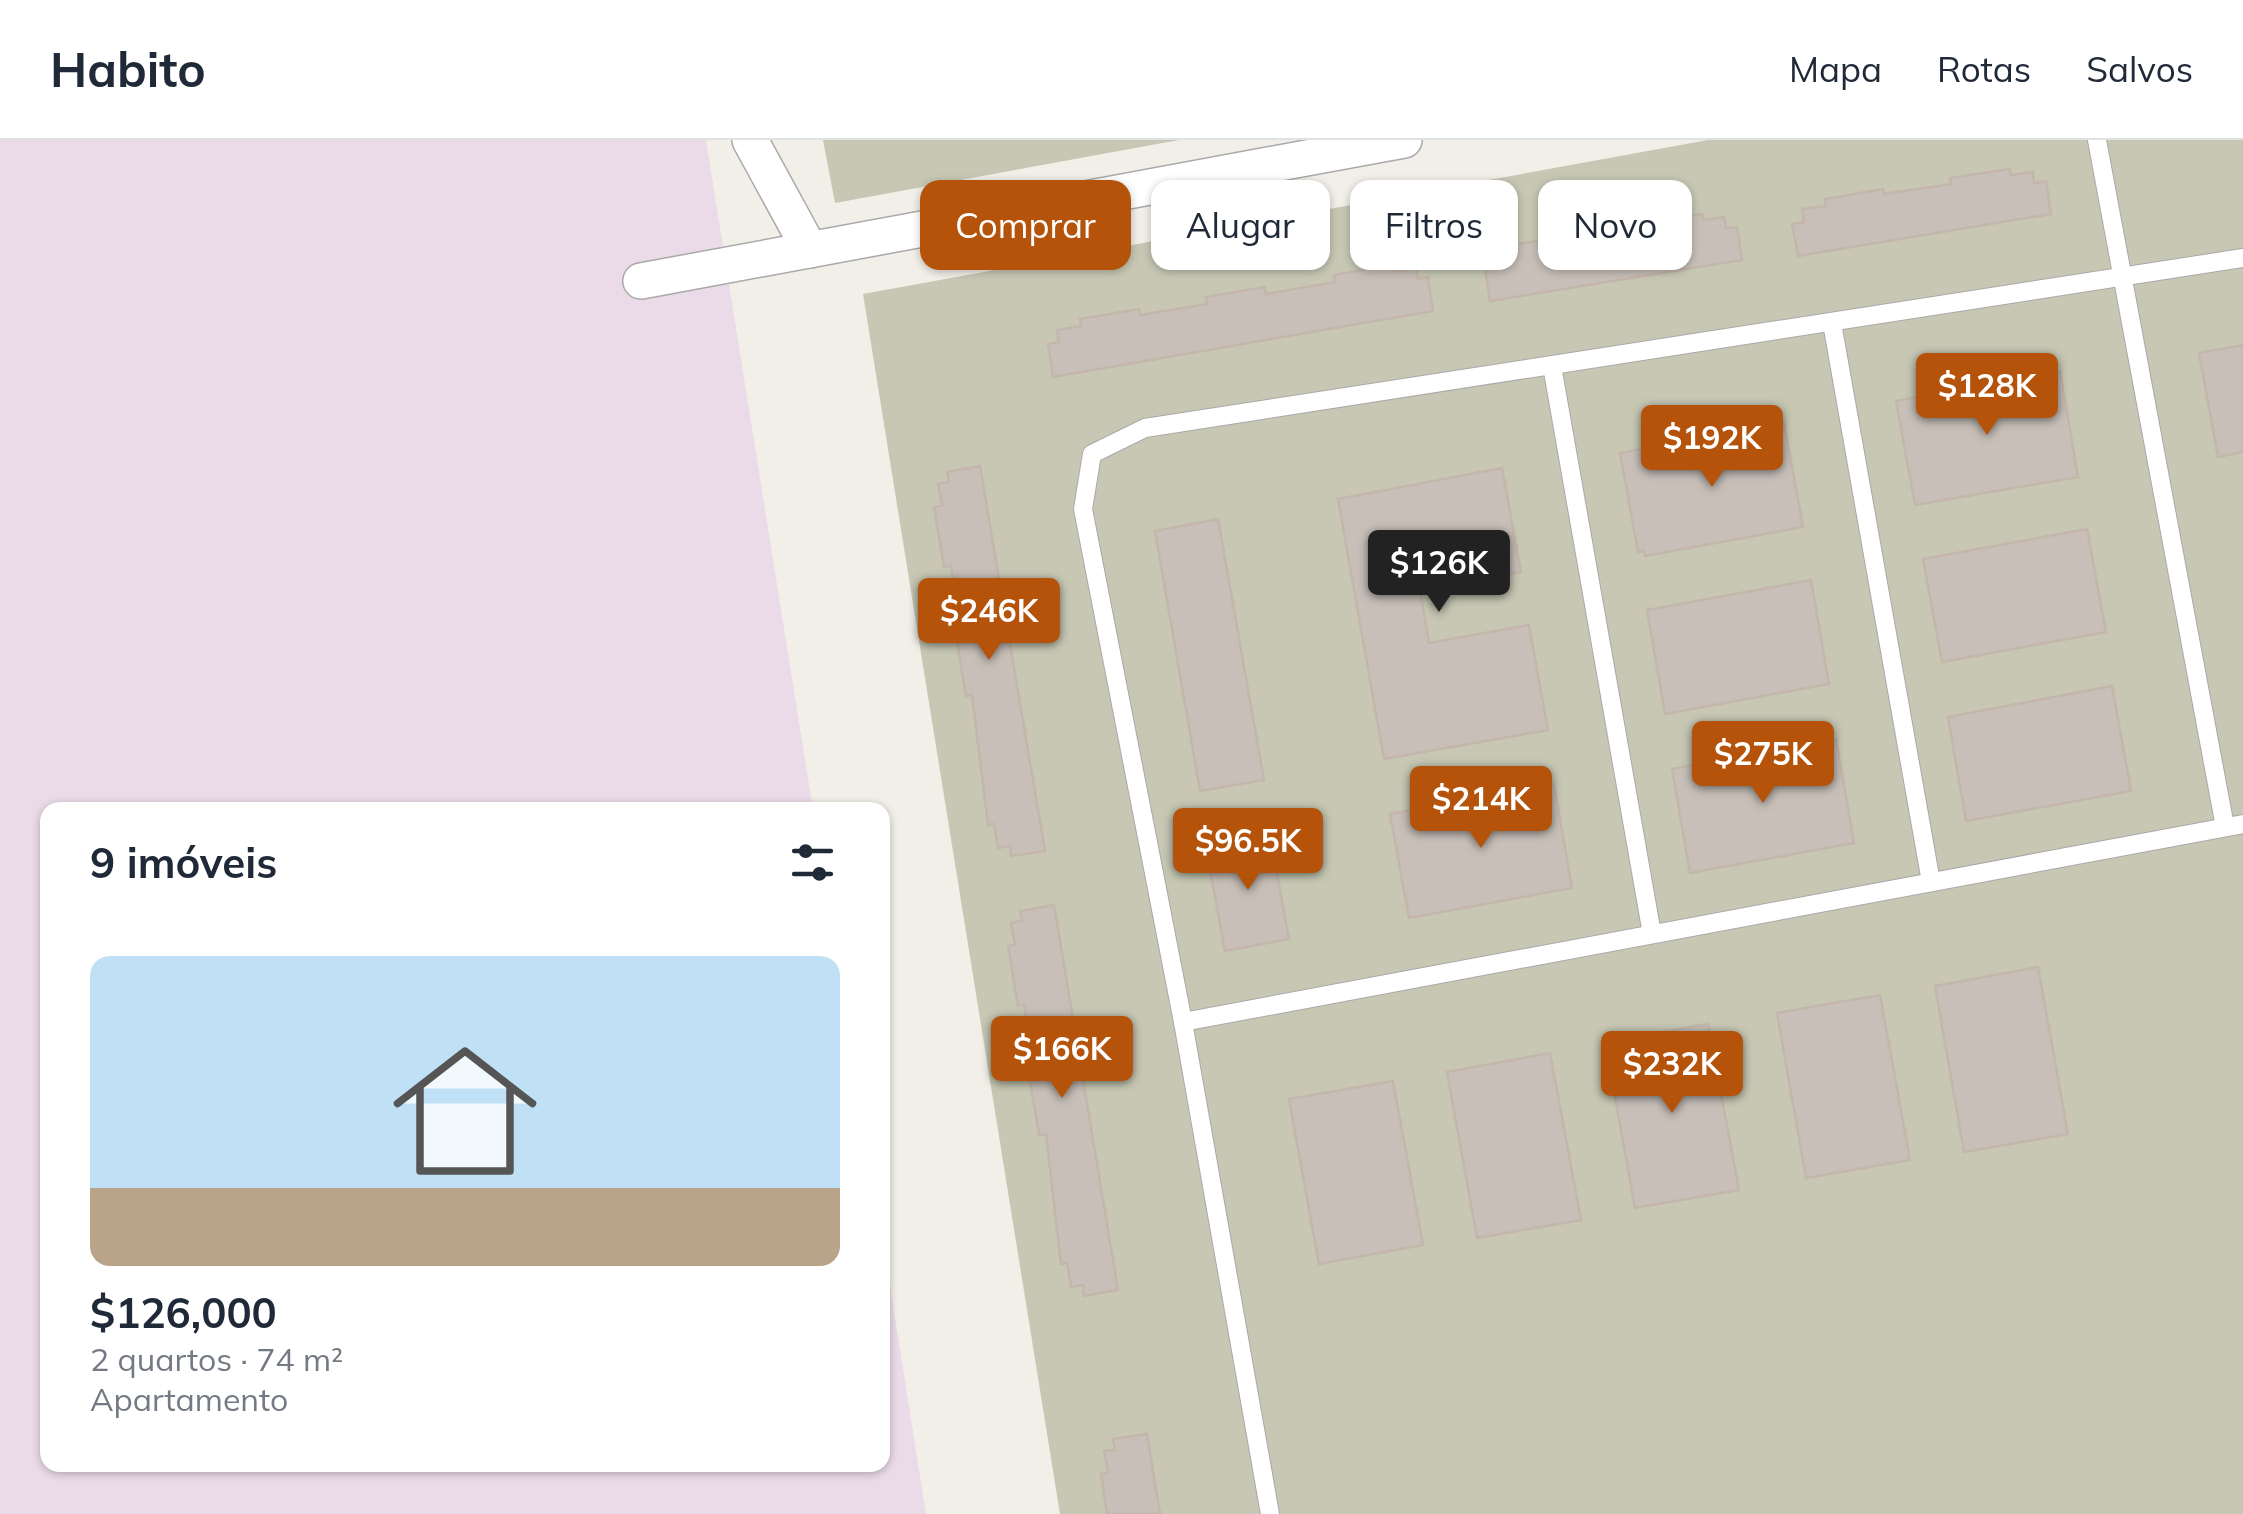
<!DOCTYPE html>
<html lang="pt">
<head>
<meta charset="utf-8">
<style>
  :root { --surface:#fff; --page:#f2f2f3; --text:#1f2937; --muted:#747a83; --line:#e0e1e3; --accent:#b45309 }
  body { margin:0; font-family:Mulish,sans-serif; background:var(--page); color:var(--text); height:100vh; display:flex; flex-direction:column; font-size:38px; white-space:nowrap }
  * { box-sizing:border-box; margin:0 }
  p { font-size:32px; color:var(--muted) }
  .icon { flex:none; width:55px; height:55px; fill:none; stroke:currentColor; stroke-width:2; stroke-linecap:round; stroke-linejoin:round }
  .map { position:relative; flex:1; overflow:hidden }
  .side { position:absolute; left:40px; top:662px; width:850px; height:670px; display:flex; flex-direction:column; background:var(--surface); border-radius:20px; box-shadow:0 2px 8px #0004 }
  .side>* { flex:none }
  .guide { position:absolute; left:920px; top:40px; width:950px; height:90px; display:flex; gap:20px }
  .price { position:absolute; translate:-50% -85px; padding:0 22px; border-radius:10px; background:var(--accent); color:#fff; font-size:32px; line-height:65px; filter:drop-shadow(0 2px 5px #0008) }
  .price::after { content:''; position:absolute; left:50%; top:60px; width:30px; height:22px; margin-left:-15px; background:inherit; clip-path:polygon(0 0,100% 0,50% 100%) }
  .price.active { background:#222; color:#fff }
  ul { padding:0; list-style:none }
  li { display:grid; align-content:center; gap:20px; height:530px; padding:0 50px }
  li+li { border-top:2px solid var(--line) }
  li span { display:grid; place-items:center; height:310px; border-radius:20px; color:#555 }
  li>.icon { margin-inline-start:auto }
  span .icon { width:180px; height:180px; fill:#fffc; stroke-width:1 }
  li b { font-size:42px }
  h2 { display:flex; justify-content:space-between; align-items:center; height:120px; padding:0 50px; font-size:42px }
  .chip { padding:0 35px; border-radius:20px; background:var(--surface); box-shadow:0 2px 8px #0004; font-size:35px; line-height:90px }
  .chip.active { background:var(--accent); color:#fff }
  header { display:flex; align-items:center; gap:60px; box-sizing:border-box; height:140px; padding:0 50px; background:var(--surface); border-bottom:2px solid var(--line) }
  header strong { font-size:48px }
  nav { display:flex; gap:55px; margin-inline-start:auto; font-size:35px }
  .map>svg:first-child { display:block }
  .industrial { fill:#ebdbe8 }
  .construction { fill:#c7c7b4 }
  .building { fill:#c7bfb8; stroke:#c4b6ab; stroke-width:2.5 }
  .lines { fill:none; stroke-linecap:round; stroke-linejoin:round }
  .service-casing { stroke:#a9a9a9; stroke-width:20 }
  .minor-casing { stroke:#a9a9a9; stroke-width:38 }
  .service { stroke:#fff; stroke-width:18 }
  .minor { stroke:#fff; stroke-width:35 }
</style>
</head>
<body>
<header>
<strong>Habito</strong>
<nav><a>Mapa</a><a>Rotas</a><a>Salvos</a></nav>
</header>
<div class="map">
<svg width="2243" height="1374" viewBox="0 0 2243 1374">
  <rect width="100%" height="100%" fill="#f2efe9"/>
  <polygon class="industrial" points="0,0 706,0 813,670 48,670 48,1325 882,1325 883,1102 926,1374 0,1374"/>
  <g class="construction">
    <polygon points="823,0 1179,0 835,63"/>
    <polygon points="1708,0 2243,0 2243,1374 1060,1374 863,154"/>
  </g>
  <g class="building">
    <polygon points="2010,29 2011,35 2033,32 2034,43 2046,41 2051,74 1798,116 1792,84 1804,82 1802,69 1826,66 1825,59 1883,49 1884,54 1951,44 1950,38"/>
    <polygon points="1702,74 1703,80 1724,77 1726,88 1737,87 1742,120 1490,161 1485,129 1496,127 1494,115 1518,111 1516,104 1576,95 1577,101 1643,90 1642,83"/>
    <polygon points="1393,125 1394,132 1416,128 1418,139 1428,137 1433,171 1053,237 1048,204 1059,202 1057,190 1081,186 1080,179 1139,169 1140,175 1207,164 1206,157 1265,147 1266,154 1335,142 1334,135"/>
    <polygon points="2243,205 2243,312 2218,317 2199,213"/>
    <polygon points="2060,231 2078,337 1915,365 1896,261"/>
    <polygon points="1784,283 1803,387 1645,416 1644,411 1638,412 1620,313"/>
    <polygon points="980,326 1045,711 1011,716 1010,706 998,708 994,684 988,685 972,555 966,556 956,496 963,495 951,426 944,427 934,367 942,366 938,344 949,342 947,332"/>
    <polygon points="1502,328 1521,432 1420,450 1429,503 1529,485 1548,590 1384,619 1338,359"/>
    <polygon points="1218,379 1264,640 1200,651 1155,391"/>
    <polygon points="2087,389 2106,492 1942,522 1923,419"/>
    <polygon points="1811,440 1829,544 1665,574 1647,470"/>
    <polygon points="2112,546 2131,651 1966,681 1948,577"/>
    <polygon points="1836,599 1854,703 1690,733 1672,629"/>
    <polygon points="1554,644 1572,748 1409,778 1390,674"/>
    <polygon points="1270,695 1289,799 1225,811 1206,707"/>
    <polygon points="1054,765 1118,1150 1084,1156 1083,1145 1071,1147 1067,1123 1061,1124 1046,994 1039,995 1029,935 1036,934 1024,865 1018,866 1008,806 1015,805 1011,783 1022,781 1020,771"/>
    <polygon points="2038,827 2068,994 1964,1012 1935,846"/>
    <polygon points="1880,855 1910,1020 1806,1038 1777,873"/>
    <polygon points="1708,884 1739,1050 1635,1068 1605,902"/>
    <polygon points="1550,913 1581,1080 1477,1098 1447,932"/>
    <polygon points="1393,941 1423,1105 1319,1124 1289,959"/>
    <polygon points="1147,1294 1160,1374 1107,1374 1101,1334 1108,1333 1104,1311 1115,1310 1113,1299"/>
  </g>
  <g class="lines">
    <defs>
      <g id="service">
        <polyline points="2097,0 2225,687"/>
        <polyline points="1832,183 1931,742"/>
        <polyline points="1552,226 1652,794"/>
        <polyline points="1183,882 2243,684"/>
        <polyline points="1270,1374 1183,882 1083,369 1092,314 1145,288 2243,118"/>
      </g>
      <g id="minor">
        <polyline points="750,0 810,110"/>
        <polyline points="641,141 1404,0"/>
      </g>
    </defs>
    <use href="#service" class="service-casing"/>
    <use href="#minor" class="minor-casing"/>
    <use href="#service" class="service"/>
    <use href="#minor" class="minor"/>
  </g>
</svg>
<b class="price" style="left:1987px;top:298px">$128K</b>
<b class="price" style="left:1712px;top:350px">$192K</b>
<b class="price active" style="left:1439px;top:475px">$126K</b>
<b class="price" style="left:989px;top:523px">$246K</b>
<b class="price" style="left:1763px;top:666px">$275K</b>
<b class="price" style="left:1481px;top:711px">$214K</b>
<b class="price" style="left:1248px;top:753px">$96.5K</b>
<b class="price" style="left:1062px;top:961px">$166K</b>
<b class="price" style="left:1672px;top:976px">$232K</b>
<div class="guide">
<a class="chip active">Comprar</a>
<a class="chip">Alugar</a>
<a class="chip">Filtros</a>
<a class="chip">Novo</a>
</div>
<section class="side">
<h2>9 imóveis<svg class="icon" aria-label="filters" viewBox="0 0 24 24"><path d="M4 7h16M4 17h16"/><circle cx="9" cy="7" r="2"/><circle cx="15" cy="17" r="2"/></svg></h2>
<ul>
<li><span style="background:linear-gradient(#bfe0f5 75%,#b9a48a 0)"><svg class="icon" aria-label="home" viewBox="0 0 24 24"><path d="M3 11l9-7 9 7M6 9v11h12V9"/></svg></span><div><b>$126,000</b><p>2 quartos · 74 m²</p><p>Apartamento</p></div></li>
</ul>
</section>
</div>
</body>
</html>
